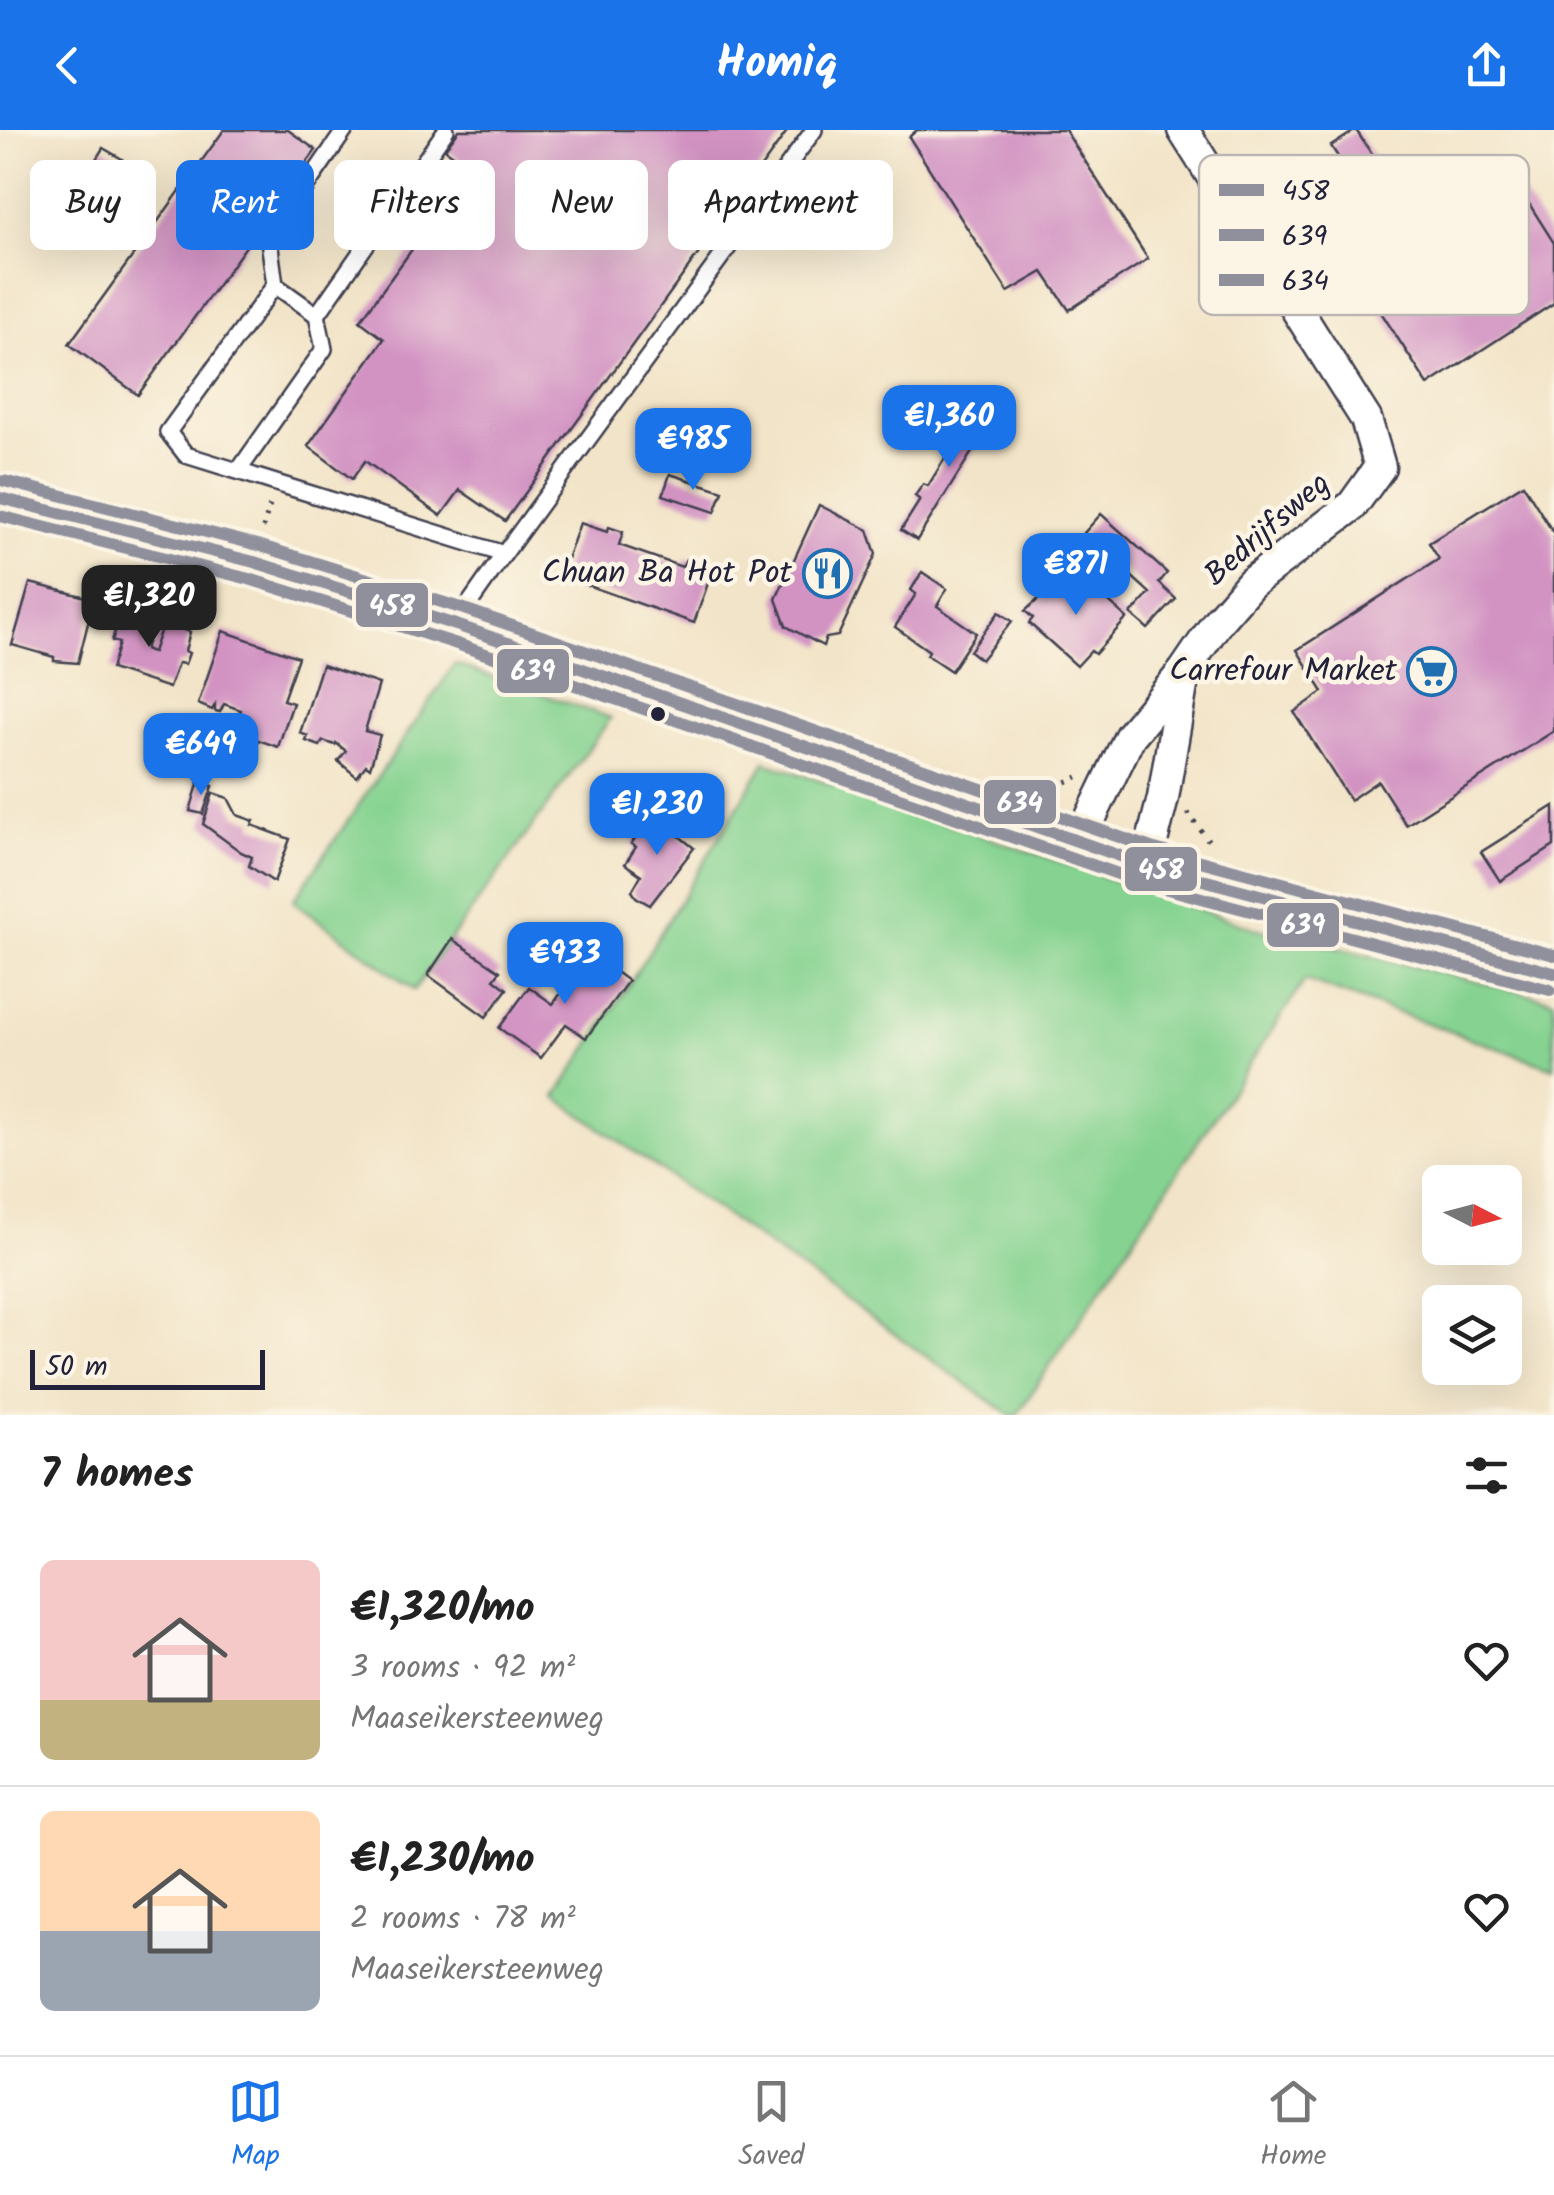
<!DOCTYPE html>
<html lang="en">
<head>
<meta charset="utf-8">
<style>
  :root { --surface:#fff; --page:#f2f2f2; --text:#222; --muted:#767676; --line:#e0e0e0; --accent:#1a73e8 }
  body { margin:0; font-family:Kalam,sans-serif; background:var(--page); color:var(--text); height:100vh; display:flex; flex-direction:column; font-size:38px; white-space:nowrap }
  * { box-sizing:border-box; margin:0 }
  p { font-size:32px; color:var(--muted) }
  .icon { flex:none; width:55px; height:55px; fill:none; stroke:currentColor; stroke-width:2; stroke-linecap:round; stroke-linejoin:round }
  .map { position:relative; height:1285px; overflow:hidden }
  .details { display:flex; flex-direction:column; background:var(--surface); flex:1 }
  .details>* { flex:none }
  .hud { position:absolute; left:30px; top:30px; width:1000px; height:90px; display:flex; gap:20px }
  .needle { width:65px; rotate:96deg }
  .tools { position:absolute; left:1422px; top:1035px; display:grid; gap:20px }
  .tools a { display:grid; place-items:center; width:100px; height:100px; border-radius:15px; background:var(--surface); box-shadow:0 10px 40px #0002; font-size:50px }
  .scale { position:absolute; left:30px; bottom:25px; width:235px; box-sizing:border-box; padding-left:10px; border:5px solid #22223b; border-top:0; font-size:28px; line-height:35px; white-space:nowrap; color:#22223b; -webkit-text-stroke:8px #fcf5e5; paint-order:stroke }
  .price { position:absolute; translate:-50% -85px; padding:0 22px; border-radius:20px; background:var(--accent); color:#fff; font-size:32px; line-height:65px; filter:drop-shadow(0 2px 5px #0008) }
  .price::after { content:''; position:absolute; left:50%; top:60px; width:30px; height:22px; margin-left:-15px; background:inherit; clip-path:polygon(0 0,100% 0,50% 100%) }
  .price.active { background:#222; color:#fff }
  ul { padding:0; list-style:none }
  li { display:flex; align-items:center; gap:30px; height:250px; padding:0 40px }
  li+li { border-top:2px solid var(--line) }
  li span { display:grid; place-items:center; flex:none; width:280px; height:200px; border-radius:15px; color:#555 }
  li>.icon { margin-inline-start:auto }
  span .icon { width:120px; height:120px; fill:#fffc; stroke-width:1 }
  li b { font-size:42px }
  h2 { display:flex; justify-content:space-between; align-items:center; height:120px; padding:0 40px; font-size:42px }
  .pill { padding:0 35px; border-radius:15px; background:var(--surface); box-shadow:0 10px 40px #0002; font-size:35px; line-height:90px }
  .pill.active { background:var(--accent); color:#fff }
  header { display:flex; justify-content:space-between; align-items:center; height:130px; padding:0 40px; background:var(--accent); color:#fff; font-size:45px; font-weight:600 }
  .tabs { display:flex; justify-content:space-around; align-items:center; height:140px; border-top:2px solid var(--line); background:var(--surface); font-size:28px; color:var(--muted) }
  .tabs a { display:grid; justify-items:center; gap:5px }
  .tabs .active { color:var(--accent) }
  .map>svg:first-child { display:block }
  .grass { fill:#86d391; stroke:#547a66; stroke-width:2.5 }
  .building { fill:#d293c3 }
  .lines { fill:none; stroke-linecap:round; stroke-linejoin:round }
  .service-casing { stroke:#413f50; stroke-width:20 }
  .minor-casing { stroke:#413f50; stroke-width:35 }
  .secondary-casing { stroke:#413f50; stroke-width:48 }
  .path { stroke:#413f50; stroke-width:5; stroke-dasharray:2.5 8; stroke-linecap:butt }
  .service { stroke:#fff; stroke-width:15 }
  .minor { stroke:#fff; stroke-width:30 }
  .secondary { stroke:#fbe6c4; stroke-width:42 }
  .bus-1-casing { stroke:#fcf5e5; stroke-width:20 }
  .bus-2-casing { stroke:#fcf5e5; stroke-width:20 }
  .bus-3-casing { stroke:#fcf5e5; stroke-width:20 }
  .bus-1 { stroke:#90909d; stroke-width:12 }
  .bus-2 { stroke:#90909d; stroke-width:12 }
  .bus-3 { stroke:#90909d; stroke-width:12 }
  .bus-dot { fill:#22223b; stroke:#fcf5e5; stroke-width:4 }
  .labels { text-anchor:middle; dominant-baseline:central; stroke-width:9; stroke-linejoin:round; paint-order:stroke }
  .street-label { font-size:32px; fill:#22223b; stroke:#fcf5e5 }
  .poi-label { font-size:32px; fill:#22223b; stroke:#fcf5e5; text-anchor:end }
  .key { fill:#fcf5e5; stroke:#bbb6b2; stroke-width:2.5 }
  .key-label { font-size:28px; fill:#22223b }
  .line-badge { stroke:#fcf5e5; stroke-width:4 }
  .badge-label { font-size:28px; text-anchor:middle; font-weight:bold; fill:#fff }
</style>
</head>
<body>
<header><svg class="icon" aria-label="back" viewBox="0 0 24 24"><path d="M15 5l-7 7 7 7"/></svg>Homiq<svg class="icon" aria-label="share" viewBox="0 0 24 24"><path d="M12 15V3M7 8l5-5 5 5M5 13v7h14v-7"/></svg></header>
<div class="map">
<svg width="1554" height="1285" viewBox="0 0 1554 1285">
  <rect width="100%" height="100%" fill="#fcf5e5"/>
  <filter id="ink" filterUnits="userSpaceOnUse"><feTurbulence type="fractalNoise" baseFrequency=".01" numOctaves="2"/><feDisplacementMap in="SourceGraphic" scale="20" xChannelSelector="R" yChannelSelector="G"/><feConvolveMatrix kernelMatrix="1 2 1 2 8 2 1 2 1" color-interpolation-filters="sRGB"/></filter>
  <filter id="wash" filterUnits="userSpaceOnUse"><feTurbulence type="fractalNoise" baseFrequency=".0048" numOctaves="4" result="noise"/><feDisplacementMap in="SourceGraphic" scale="40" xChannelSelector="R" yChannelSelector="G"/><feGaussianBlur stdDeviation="2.25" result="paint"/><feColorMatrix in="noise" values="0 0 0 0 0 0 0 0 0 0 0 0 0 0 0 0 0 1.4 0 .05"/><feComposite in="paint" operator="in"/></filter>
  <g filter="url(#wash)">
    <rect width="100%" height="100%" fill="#f2e4c8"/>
    <g class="grass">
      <polygon points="455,534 611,588 414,860 293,771"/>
      <polygon points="765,632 1254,798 1554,870 1554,938 1305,850 1017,1285 1010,1285 556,967 633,848"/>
    </g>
    <g id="blocks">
      <g class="building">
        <polygon points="224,0 288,0 316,20 138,265 69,214"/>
        <polygon points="459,0 788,0 505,391 460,360 441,386 365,331 352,349 308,316 384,209 360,191 471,38 445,19"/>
        <polygon points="917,0 1065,0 1148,129 1069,180 1043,142 1008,162 909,7"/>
        <polygon points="1356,0 1397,63 1449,28 1480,76 1516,53 1554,113 1554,173 1428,255 1331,105 1372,79 1331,16"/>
        <polygon points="103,18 122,29 107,54 88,42"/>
        <polygon points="980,271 997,282 917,410 901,400 920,370 915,366 923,354 928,356"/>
        <polygon points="670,344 723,361 715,382 663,365"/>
        <polygon points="1523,354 1554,404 1554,601 1406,695 1378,651 1350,670 1294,582 1323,562 1297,520 1439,429 1429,413"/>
        <polygon points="819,375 868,400 876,424 838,506 826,508 823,516 786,496 776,469"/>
        <polygon points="1101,384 1167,443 1159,453 1176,469 1148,499 1131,484 1150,463 1084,403"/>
        <polygon points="580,393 607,402 609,397 623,402 619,415 682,437 686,429 713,439 694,493 561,446"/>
        <polygon points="1083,437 1099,452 1093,458 1127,488 1095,524 1091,521 1077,536 1029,493 1033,488 1025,481 1050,459 1055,464"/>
        <polygon points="922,442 947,459 937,476 976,503 951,541 927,525 929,521 895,497 916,464 911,460"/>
        <polygon points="30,453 94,469 78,533 54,531 54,527 12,515"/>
        <polygon points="127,481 155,490 145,519 149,521 153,522 163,493 190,502 185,521 189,523 185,534 178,533 169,558 111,539 119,513 112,511 116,498 121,500"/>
        <polygon points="999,482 1012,491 981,530 970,521"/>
        <polygon points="223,501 298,527 283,570 293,573 278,617 233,601 241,580 224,574 220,582 215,581 215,575 212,580 198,574"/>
        <polygon points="322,535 379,554 365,601 380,605 370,638 366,635 357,647 338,631 346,621 336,613 335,615 323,611 320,616 306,611 308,606 300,603"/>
        <polygon points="199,651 213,656 203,684 190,681"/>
        <polygon points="213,663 228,668 237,685 254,691 252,695 290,709 274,752 249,736 252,727 241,722 203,694"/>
        <polygon points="1554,676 1554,716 1500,751 1481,722"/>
        <polygon points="663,686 678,696 674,702 694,718 650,775 636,767 632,761 641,745 625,734 636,717 631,714 647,692 655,697"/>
        <polygon points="452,809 500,841 494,849 507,859 486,887 428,845"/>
        <polygon points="590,823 628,851 586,908 566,894 541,928 499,898 529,857 553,874"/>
      </g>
    </g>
  </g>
  <g filter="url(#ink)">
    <use href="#blocks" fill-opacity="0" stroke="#413f50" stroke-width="2.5"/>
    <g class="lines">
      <defs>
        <g id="service">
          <polyline points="275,155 168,302 186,325 504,424 467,477 461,493"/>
          <polyline points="317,185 446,0"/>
          <polyline points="239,340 324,219 317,185 275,155 269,110 345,0"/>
          <polyline points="504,424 814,0"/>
        </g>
        <g id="minor">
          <polyline points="1079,712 1130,606 1184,541 1218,491 1251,453 1352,376 1380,337 1366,289 1183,0"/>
          <polyline points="1146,735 1163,668 1184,544"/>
        </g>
        <polyline id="secondary" points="0,368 254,432 459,496 1146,735 1361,794 1554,843"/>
      </defs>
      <use href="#service" class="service-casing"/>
      <use href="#minor" class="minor-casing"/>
      <use href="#secondary" class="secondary-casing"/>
      <g class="path">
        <polyline points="263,398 270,375"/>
        <polyline points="1047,660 1078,647"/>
        <polyline points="1188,683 1211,714"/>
      </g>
      <use href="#service" class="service"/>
      <use href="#minor" class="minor"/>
      <use href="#secondary" class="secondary"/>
      <defs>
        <polyline id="bus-1" points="0,368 254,432 459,496 1146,735 1554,843"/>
        <polyline id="bus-2" points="0,386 249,449 454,513 1141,752 1550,860"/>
        <polyline id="bus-3" points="4,351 258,415 464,479 1151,718 1554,825"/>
      </defs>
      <use href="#bus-1" class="bus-1-casing"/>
      <use href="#bus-2" class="bus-2-casing"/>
      <use href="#bus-3" class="bus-3-casing"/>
      <use href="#bus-1" class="bus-1"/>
      <use href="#bus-2" class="bus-2"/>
      <use href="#bus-3" class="bus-3"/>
    </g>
  </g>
  <defs>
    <symbol id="restaurant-ring" viewBox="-11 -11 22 22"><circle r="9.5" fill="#fcf5e5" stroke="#1f6fb2" stroke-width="1.5"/><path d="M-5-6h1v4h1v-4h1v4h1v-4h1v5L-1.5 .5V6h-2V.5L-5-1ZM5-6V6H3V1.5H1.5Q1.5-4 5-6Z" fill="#1f6fb2"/></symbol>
    <symbol id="supermarket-ring" viewBox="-11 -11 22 22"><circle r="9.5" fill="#fcf5e5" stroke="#1f6fb2" stroke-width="1.5"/><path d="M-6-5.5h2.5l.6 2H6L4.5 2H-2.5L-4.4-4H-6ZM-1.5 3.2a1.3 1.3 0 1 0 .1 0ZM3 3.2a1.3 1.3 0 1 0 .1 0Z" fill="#1f6fb2"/></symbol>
  </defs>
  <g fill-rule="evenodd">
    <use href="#restaurant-ring" x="800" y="416" width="55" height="55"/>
    <use href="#supermarket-ring" x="1404" y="514" width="55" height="55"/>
  </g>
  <circle class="bus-dot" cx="658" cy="584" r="9"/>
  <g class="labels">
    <g class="street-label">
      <text transform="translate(1268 400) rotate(-41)">Bedrijfsweg</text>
    </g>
    <g class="poi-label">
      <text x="792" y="443">Chuan Ba Hot Pot</text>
      <text x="1397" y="541">Carrefour Market</text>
    </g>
  </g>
  <rect x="1199" y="25" width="330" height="160" rx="15" class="key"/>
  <rect x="1219" y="54" width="45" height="12" fill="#90909d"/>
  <rect x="1219" y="99" width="45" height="12" fill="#90909d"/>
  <rect x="1219" y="144" width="45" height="12" fill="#90909d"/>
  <g class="key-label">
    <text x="1282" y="70">458</text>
    <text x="1282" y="115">639</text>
    <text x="1282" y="160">634</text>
  </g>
  <g class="line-badge">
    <rect x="354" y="451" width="76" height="48" rx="10" fill="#90909d"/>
    <rect x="495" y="517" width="76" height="48" rx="10" fill="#90909d"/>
    <rect x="982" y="648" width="76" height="48" rx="10" fill="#90909d"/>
    <rect x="1123" y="715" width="76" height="48" rx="10" fill="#90909d"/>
    <rect x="1265" y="771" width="76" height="48" rx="10" fill="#90909d"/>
  </g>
  <g class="badge-label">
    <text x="392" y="485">458</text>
    <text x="533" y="550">639</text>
    <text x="1020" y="682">634</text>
    <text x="1161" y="749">458</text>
    <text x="1303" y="804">639</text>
  </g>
</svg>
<div class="tools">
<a><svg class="needle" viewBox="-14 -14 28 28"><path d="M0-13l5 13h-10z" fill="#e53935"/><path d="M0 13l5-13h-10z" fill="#767676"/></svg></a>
<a><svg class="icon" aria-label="layers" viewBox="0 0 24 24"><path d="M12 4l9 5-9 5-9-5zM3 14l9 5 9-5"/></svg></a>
</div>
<div class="scale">50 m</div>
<b class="price" style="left:949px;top:340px">€1,360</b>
<b class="price" style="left:693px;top:363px">€985</b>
<b class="price" style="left:1076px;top:488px">€871</b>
<b class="price active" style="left:149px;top:520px">€1,320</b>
<b class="price" style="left:201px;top:668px">€649</b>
<b class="price" style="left:657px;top:728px">€1,230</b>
<b class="price" style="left:565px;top:877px">€933</b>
<div class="hud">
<a class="pill">Buy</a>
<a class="pill active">Rent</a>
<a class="pill">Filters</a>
<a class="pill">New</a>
<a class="pill">Apartment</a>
</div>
</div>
<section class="details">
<h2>7 homes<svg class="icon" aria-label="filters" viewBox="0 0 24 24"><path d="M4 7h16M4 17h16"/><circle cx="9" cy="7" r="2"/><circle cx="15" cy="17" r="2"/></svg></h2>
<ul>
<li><span style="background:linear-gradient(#f6c9c9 70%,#c2b280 0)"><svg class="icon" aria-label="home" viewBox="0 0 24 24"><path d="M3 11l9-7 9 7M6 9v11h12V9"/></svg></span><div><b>€1,320/mo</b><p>3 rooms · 92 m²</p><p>Maaseikersteenweg</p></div><svg class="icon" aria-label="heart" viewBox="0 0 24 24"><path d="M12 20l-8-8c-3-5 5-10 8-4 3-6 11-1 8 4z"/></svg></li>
<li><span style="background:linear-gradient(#ffd9b3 60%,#9aa5b1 0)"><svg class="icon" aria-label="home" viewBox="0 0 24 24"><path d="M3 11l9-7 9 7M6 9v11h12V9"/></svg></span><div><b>€1,230/mo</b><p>2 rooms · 78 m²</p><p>Maaseikersteenweg</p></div><svg class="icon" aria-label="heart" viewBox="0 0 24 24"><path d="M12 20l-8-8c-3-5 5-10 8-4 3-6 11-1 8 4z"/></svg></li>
</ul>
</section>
<nav class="tabs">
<a class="active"><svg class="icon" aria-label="map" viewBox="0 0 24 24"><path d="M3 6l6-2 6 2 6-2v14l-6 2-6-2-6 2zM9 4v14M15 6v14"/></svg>Map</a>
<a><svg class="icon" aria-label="saved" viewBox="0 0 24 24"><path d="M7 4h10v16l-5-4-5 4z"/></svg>Saved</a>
<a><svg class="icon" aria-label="home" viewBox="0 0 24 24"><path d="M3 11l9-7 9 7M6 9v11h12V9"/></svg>Home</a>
</nav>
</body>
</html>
